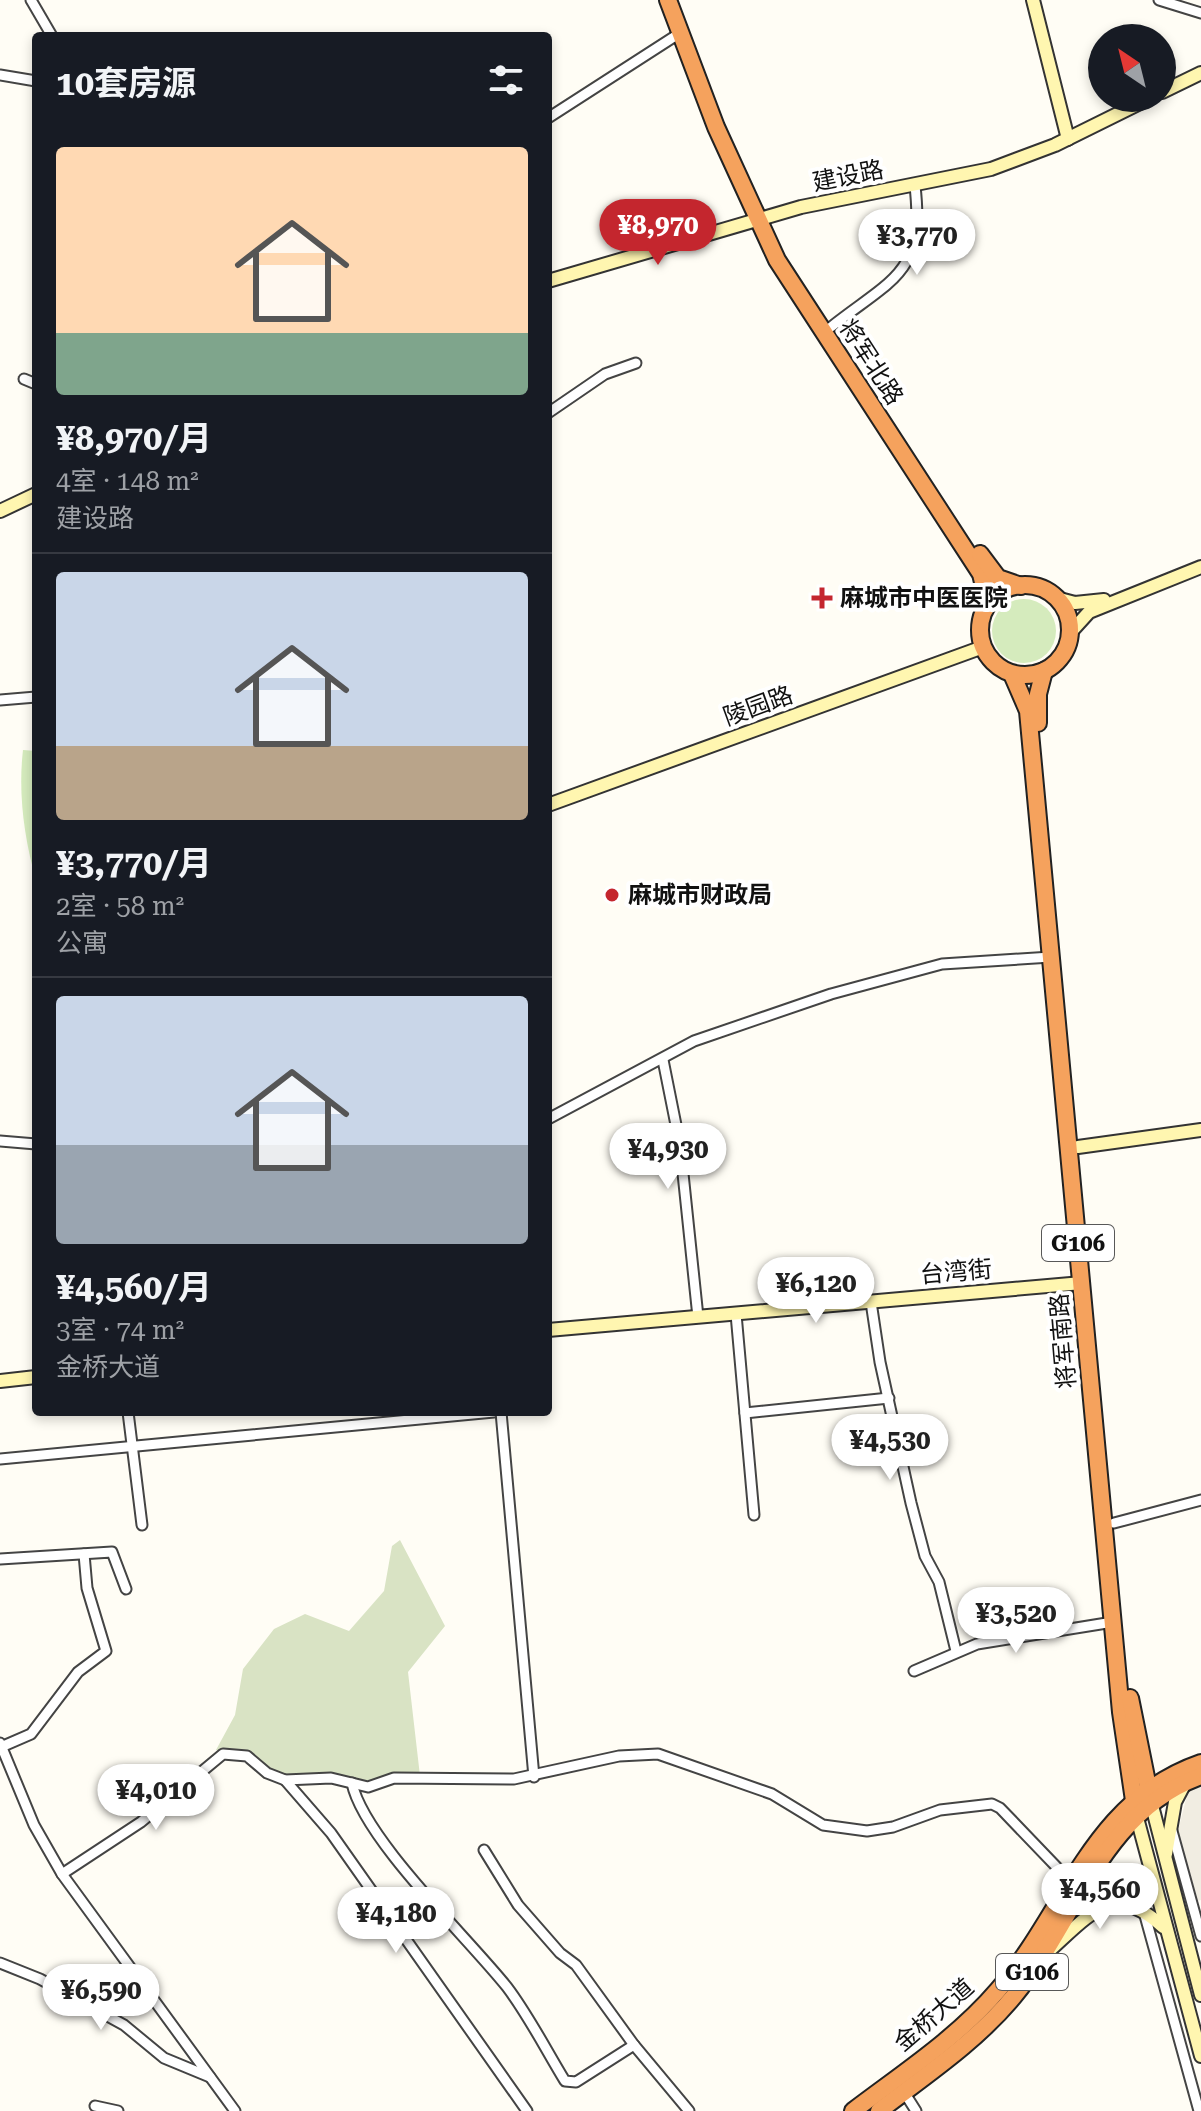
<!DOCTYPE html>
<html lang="zh">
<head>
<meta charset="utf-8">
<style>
  :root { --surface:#171b24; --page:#242831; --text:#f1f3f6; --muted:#9ea1a6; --line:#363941; --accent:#c4262e }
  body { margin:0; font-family:"Roboto Serif","Noto Sans SC",serif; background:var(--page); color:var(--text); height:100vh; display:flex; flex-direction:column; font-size:30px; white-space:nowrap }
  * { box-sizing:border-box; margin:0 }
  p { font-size:26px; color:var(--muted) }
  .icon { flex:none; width:44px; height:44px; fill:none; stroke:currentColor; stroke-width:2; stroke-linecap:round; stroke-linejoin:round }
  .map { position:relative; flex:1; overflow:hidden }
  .panel { position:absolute; left:32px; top:32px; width:520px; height:1384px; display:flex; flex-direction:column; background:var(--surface); border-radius:8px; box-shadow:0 4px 12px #0003 }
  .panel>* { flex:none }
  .needle { width:52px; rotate:325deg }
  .controls { position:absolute; left:1088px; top:24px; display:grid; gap:16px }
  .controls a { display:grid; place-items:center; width:88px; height:88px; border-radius:50%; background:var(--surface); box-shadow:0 4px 12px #0003; font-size:40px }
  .price { position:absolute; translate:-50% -68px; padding:0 18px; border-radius:28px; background:#fff; color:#222; font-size:26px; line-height:52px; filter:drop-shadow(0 2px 4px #0008) }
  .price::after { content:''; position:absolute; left:50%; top:48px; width:24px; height:18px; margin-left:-12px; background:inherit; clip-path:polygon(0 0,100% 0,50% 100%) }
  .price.selected { background:var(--accent); color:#fff }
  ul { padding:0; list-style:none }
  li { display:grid; align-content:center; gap:16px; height:424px; padding:0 24px }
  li+li { border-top:2px solid var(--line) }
  li span { display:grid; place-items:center; height:248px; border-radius:8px; color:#555 }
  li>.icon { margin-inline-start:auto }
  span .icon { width:144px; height:144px; fill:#fffc; stroke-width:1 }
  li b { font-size:34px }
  h2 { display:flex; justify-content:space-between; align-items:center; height:96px; padding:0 24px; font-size:34px }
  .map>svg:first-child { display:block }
  .green { fill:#d5ebbd }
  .cemetery { fill:#d9e3c4 }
  .plaza { fill:#f1ede2 }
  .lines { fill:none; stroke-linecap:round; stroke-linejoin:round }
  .street-casing { stroke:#444; stroke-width:13 }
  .secondary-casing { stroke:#333; stroke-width:16 }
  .highway-casing { stroke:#222; stroke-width:20 }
  .street { stroke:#fff; stroke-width:9 }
  .secondary { stroke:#fff6b0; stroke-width:12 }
  .highway { stroke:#f5a25d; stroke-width:16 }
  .poi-dot { fill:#c4262e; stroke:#fff; stroke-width:3 }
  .labels { text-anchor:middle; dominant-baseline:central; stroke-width:8; stroke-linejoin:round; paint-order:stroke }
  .shield { fill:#fff; stroke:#585858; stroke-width:2 }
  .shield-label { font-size:22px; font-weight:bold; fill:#111 }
  .street-label { font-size:24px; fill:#111; stroke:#fff }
  .poi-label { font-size:24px; font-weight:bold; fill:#111; stroke:#fff; text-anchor:start }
</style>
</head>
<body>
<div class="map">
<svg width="1201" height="2111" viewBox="0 0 1201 2111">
  <rect width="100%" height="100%" fill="#fffdf5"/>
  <g class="green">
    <circle cx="1024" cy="631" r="32"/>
    <path d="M 23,750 L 36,751 L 36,880 C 24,838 18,793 23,750 Z"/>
  </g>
  <polygon class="cemetery" points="400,1540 445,1626 408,1672 420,1776 371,1784 287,1777 274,1774 244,1750 216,1750 235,1715 243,1669 274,1629 305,1614 349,1631 384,1591 392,1546"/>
  <polygon class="plaza" points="1201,1787 1201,1900 1198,1901 1178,1831 1188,1791"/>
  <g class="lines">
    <defs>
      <g id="street">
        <polyline points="31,0 52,36"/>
        <polyline points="1159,0 1201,13"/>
        <polyline points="0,75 36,81"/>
        <polyline points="548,118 680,33"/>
        <path d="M 831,327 C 893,278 925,274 915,186"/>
        <polyline points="24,379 36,384"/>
        <polyline points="548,413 605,374 636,363"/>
        <polyline points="0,700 36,697"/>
        <polyline points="663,1060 680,1145 698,1317"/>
        <polyline points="548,1119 694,1041 831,994 942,964 1051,957"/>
        <polyline points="0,1141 36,1144"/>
        <polyline points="871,1302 880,1362 911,1503 925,1556 939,1582 956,1651"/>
        <polyline points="736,1314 754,1515"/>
        <polyline points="128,1412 142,1525"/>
        <polyline points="501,1412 534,1777"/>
        <polyline points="745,1413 889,1398"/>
        <polyline points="0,1459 494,1412"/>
        <polyline points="1114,1523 1201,1500"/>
        <polyline points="0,1559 112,1552 126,1589"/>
        <polyline points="914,1671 977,1644 1113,1622"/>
        <polyline points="0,1743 34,1825 62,1874 235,2111"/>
        <polyline points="1,1747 31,1734 78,1672 106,1651 87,1588 84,1554"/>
        <polyline points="285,1780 331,1833 527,2111"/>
        <path d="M 352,1783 C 363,1838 469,1939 507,1987 C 529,2016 546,2050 565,2081 L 576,2082 L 634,2045"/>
        <polyline points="1172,1831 1201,1936"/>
        <polyline points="484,1850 518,1905 560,1953 576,1965 634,2045 689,2111"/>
        <polyline points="62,1874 141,1822 223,1754 247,1756 267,1773 285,1780 331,1778 368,1787 394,1778 514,1779 619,1756 658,1754 772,1794 823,1825 867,1831 893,1827 940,1810 992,1804 1000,1808 1071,1882"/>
        <polyline points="1144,1912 1199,2111"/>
        <polyline points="0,1963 40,1979 124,2025 164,2058 210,2077"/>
        <polyline points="904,2092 916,2111"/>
        <polyline points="95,2106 118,2111"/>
      </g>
      <g id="secondary">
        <polyline points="1033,0 1068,139"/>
        <polyline points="1162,92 1201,73"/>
        <polyline points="548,281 801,207 991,169 1055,145 1150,98"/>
        <polyline points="0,511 36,494"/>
        <polyline points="1056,598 1075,603 1104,600"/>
        <polyline points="1069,634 1089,612 1201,567"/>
        <polyline points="548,805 983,647"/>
        <polyline points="1078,1147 1201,1130"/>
        <polyline points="548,1330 1082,1283"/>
        <polyline points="0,1381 36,1377"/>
        <polyline points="1151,1802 1201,1995"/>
        <polyline points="1136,1814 1201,2056"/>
        <polyline points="1166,1854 1175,1802 1185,1783"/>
        <path d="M 1050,1950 C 1090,1914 1114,1881 1163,1927"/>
      </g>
      <g id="highway">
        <polyline points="668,0 716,127 777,260 981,574 986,595 984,610"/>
        <polyline points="980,554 998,578 1021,586"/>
        <circle cx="1025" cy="630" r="45"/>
        <polyline points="1012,674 1028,711 1121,1712 1136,1814"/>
        <polyline points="1038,723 1038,694 1044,671"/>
        <polyline points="1130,1698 1151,1802"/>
        <path d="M 853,2111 C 903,2073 957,2038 998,1990 C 1068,1909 1091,1801 1201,1763"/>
        <path d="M 879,2111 C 926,2075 976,2042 1014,1996 C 1075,1921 1102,1811 1201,1776"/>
      </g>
    </defs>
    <use href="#street" class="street-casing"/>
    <use href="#secondary" class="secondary-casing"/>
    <use href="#highway" class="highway-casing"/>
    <use href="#street" class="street"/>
    <use href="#secondary" class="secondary"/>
    <use href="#highway" class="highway"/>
  </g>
  <g class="poi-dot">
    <path d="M818 586h8v8h8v8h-8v8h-8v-8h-8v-8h8z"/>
    <circle cx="612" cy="895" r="8"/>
  </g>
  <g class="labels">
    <g class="shield">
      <rect x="1042" y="1225" width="72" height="36" rx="6"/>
      <rect x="996" y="1954" width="72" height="36" rx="6"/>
    </g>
    <g class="shield-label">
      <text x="1078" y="1243">G106</text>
      <text x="1032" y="1972">G106</text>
    </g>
    <g class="street-label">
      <text transform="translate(848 176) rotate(-11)">建设路</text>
      <text transform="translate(871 362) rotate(57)">将军北路</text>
      <text transform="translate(758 706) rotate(-20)">陵园路</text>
      <text transform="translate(956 1272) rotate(-5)">台湾街</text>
      <text transform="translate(1063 1341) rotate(-95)">将军南路</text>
      <text transform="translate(934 2015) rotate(-41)">金桥大道</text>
    </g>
    <g class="poi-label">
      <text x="840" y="598">麻城市中医医院</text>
      <text x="628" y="895">麻城市财政局</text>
    </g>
  </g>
</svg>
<div class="controls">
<a><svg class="needle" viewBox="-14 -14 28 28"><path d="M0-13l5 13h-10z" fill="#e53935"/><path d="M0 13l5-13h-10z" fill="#9ea1a6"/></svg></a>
</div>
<b class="price selected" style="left:658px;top:267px">¥8,970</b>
<b class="price" style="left:917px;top:277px">¥3,770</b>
<b class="price" style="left:668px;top:1191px">¥4,930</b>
<b class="price" style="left:816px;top:1325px">¥6,120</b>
<b class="price" style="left:890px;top:1482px">¥4,530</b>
<b class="price" style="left:1016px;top:1655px">¥3,520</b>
<b class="price" style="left:156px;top:1832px">¥4,010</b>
<b class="price" style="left:1100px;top:1931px">¥4,560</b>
<b class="price" style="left:396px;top:1955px">¥4,180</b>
<b class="price" style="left:101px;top:2032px">¥6,590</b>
<section class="panel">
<h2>10套房源<svg class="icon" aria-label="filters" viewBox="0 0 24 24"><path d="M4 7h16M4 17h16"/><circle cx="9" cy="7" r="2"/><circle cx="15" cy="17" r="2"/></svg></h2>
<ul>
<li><span style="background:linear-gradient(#ffd9b3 75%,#7fa58c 0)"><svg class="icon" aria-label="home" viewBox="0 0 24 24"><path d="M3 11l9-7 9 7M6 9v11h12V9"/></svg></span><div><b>¥8,970/月</b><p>4室 · 148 m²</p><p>建设路</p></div></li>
<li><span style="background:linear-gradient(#c9d6e8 70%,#b9a48a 0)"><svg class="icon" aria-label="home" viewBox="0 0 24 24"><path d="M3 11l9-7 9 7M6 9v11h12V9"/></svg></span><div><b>¥3,770/月</b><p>2室 · 58 m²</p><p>公寓</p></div></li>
<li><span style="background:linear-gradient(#c9d6e8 60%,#9aa5b1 0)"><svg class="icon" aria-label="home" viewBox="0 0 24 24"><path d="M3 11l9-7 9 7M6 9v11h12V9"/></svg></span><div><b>¥4,560/月</b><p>3室 · 74 m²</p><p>金桥大道</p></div></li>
</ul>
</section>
</div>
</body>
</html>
